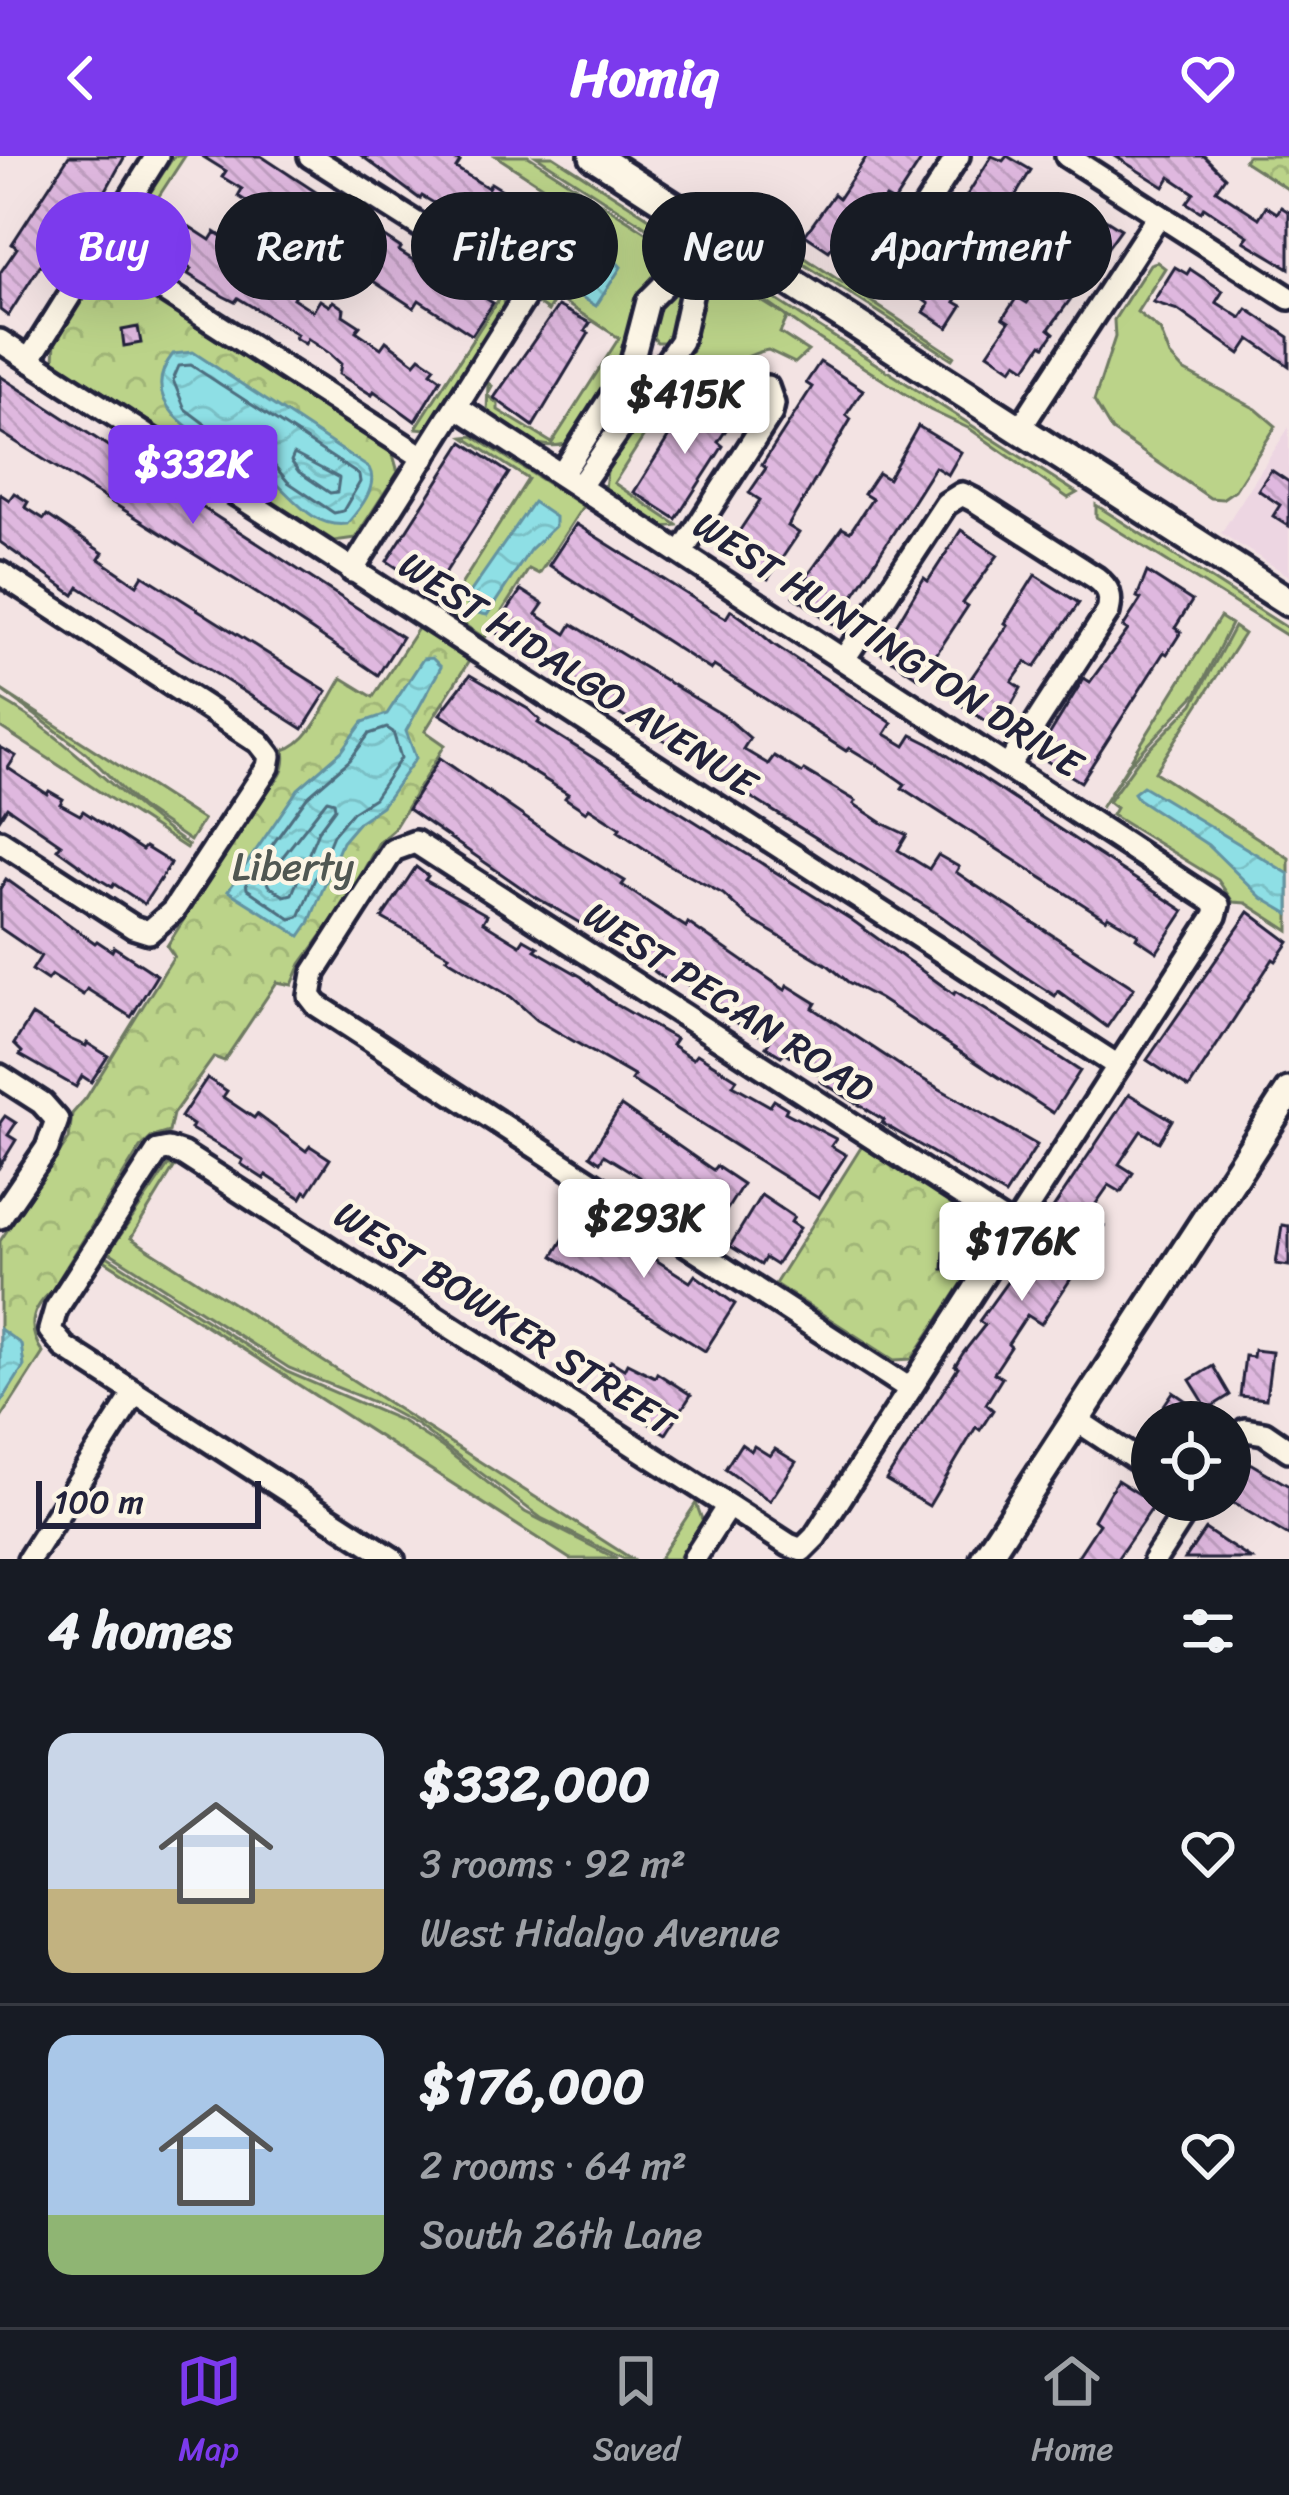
<!DOCTYPE html>
<html lang="en">
<head>
<meta charset="utf-8">
<style>
  :root { --surface:#171b24; --page:#20242c; --text:#f1f3f6; --muted:#9ea1a6; --line:#363941; --accent:#7c3aed }
  body { margin:0; font-family:Sriracha,sans-serif; background:var(--page); color:var(--text); height:100vh; display:flex; flex-direction:column; font-size:45px; white-space:nowrap }
  * { box-sizing:border-box; margin:0 }
  p { font-size:39px; color:var(--muted) }
  .icon { flex:none; width:66px; height:66px; fill:none; stroke:currentColor; stroke-width:2; stroke-linecap:round; stroke-linejoin:round }
  .map { position:relative; height:1403px; overflow:hidden }
  .drawer { display:flex; flex-direction:column; background:var(--surface); flex:1 }
  .drawer>* { flex:none }
  .hud { position:absolute; left:36px; top:36px; width:1218px; height:108px; display:flex; gap:24px }
  .tools { position:absolute; left:1131px; top:1245px; display:grid; gap:24px }
  .tools a { display:grid; place-items:center; width:120px; height:120px; border-radius:50%; background:var(--surface); box-shadow:0 12px 48px #0002; font-size:60px }
  .scale { position:absolute; left:36px; bottom:30px; width:225px; box-sizing:border-box; padding-left:12px; border:6px solid #22223b; border-top:0; font-size:33px; line-height:42px; white-space:nowrap; color:#22223b; -webkit-text-stroke:9px #fcf5e5; paint-order:stroke }
  .price { position:absolute; translate:-50% -102px; padding:0 27px; border-radius:12px; background:#fff; color:#222; font-size:39px; line-height:78px; filter:drop-shadow(0 3px 6px #0008) }
  .price::after { content:''; position:absolute; left:50%; top:72px; width:36px; height:27px; margin-left:-18px; background:inherit; clip-path:polygon(0 0,100% 0,50% 100%) }
  .price.selected { background:var(--accent); color:#fff }
  ul { padding:0; list-style:none }
  li { display:flex; align-items:center; gap:36px; height:300px; padding:0 48px }
  li+li { border-top:3px solid var(--line) }
  li span { display:grid; place-items:center; flex:none; width:336px; height:240px; border-radius:24px; color:#555 }
  li>.icon { margin-inline-start:auto }
  span .icon { width:144px; height:144px; fill:#fffc; stroke-width:1 }
  li b { font-size:51px }
  h2 { display:flex; justify-content:space-between; align-items:center; height:144px; padding:0 48px; font-size:51px }
  .tag { padding:0 42px; border-radius:54px; background:var(--surface); box-shadow:0 12px 48px #0002; font-size:42px; line-height:108px }
  .tag.selected { background:var(--accent); color:#fff }
  header { display:flex; justify-content:space-between; align-items:center; height:156px; padding:0 48px; background:var(--accent); color:#fff; font-size:54px; font-weight:800 }
  .dock { display:flex; justify-content:space-around; align-items:center; height:168px; border-top:3px solid var(--line); background:var(--surface); font-size:33px; color:var(--muted) }
  .dock a { display:grid; justify-items:center; gap:6px }
  .dock .selected { color:var(--accent) }
  .map>svg:first-child { display:block }
  .built { fill:#edd6e2 }
  .grass { fill:#bbd389; stroke:#6e7a62; stroke-width:3 }
  .forest { fill:url(#forest-crowns); stroke:#6e7a62; stroke-width:3 }
  .water { fill:url(#water-waves); stroke:#6393a1; stroke-width:3 }
  .lines { fill:none; stroke-linecap:round; stroke-linejoin:round }
  .shore { stroke:#4d6e7f; stroke-width:3 }
  .building { fill:url(#building-back-hatch); stroke:#22223b; stroke-width:3 }
  .minor-casing { stroke:#22223b; stroke-width:30 }
  .major-casing { stroke:#22223b; stroke-width:36 }
  .minor { stroke:#fcf5e5; stroke-width:21 }
  .major { stroke:#fcf5e5; stroke-width:27 }
  .labels { text-anchor:middle; dominant-baseline:central; stroke-width:9; stroke-linejoin:round; paint-order:stroke }
  .street-label { font-size:39px; fill:#22223b; stroke:#fcf5e5 }
  .park-label { font-size:39px; fill:#505752; stroke:#fcf5e5 }
</style>
</head>
<body>
<header><svg class="icon" aria-label="back" viewBox="0 0 24 24"><path d="M15 5l-7 7 7 7"/></svg>Homiq<svg class="icon" aria-label="heart" viewBox="0 0 24 24"><path d="M12 20l-8-8c-3-5 5-10 8-4 3-6 11-1 8 4z"/></svg></header>
<div class="map">
<svg width="1289" height="1403" viewBox="0 0 1289 1403">
  <defs>
    <pattern id="forest-crowns" width="20" height="18" patternUnits="userSpaceOnUse" patternTransform="scale(3)"><rect width="20" height="18" fill="#bbd389"/><path d="M2 6a3 3 0 1 1 6 0M12 15a3 3 0 1 1 6 0" fill="none" stroke="#a0b577"/></pattern>
    <pattern id="water-waves" width="16" height="10" patternUnits="userSpaceOnUse" patternTransform="scale(3)"><rect width="16" height="10" fill="#8edfe5"/><path d="M0 5q4-4 8 0t8 0" fill="none" stroke="#7abfc5"/></pattern>
    <pattern id="building-back-hatch" width="6" height="6" patternUnits="userSpaceOnUse" patternTransform="scale(3)"><rect width="6" height="6" fill="#dfb8df"/><path d="M-1 5l2 2M0 0l6 6M5-1l2 2" fill="none" stroke="#bf9ec0"/></pattern>
  </defs>
  <rect width="100%" height="100%" fill="#f3e3e3"/>
  <filter id="ink" filterUnits="userSpaceOnUse"><feTurbulence type="fractalNoise" baseFrequency=".00833" numOctaves="2"/><feDisplacementMap in="SourceGraphic" scale="24" xChannelSelector="R" yChannelSelector="G"/><feConvolveMatrix kernelMatrix="1 2 1 2 8 2 1 2 1" color-interpolation-filters="sRGB"/></filter>
  <g filter="url(#ink)">
    <polygon class="built" points="1289,271 1289,420 1221,377"/>
    <g class="grass">
      <polygon points="174,0 185,0 129,86 128,71"/>
      <path d="M 496,0 L 528,0 L 674,94 L 634,144 L 625,194 L 565,288 C 535,297 511,272 487,257 L 488,227 L 492,230 L 487,239 L 498,248 L 498,254 L 552,287 L 619,182 L 556,141 L 548,155 L 537,147 L 533,130 L 523,116 L 528,108 L 543,115 L 580,55 Z"/>
      <polygon points="536,0 553,0 671,76 666,84"/>
      <polygon points="714,42 954,200 952,203 710,48"/>
      <polygon points="553,44 575,58 561,79 541,64"/>
      <polygon points="1157,106 1165,112 1137,156 1160,174 1170,200 1183,214 1256,253 1276,270 1235,334 1222,343 1210,342 1112,275 1094,245 1115,181 1114,164 1150,108"/>
      <polygon points="689,110 695,114 675,152 676,177 669,186 657,186 648,175 653,154"/>
      <polygon points="733,116 1077,337 1068,342 970,273 930,254 810,177 730,120"/>
      <path d="M 716,121 L 728,124 L 784,159 L 787,162 L 780,177 L 808,195 L 795,207 L 768,194 C 714,205 737,235 749,266 L 681,222 L 614,327 L 677,369 L 664,371 L 605,333 L 607,315 L 664,226 L 692,195 L 699,148 Z"/>
      <polygon points="502,138 504,151 426,273 416,272"/>
      <polygon points="473,280 583,350 539,418 529,413 485,482 444,456 528,323 464,281"/>
      <polygon points="1096,349 1289,473 1289,481 1096,361"/>
      <polygon points="1220,461 1231,468 1197,537 1130,608 1101,652"/>
      <polygon points="1234,471 1244,478 1155,616 1289,702 1289,775 1246,747 1233,746 1218,724 1112,659 1116,652 1108,646 1137,606 1193,548"/>
      <polygon points="0,533 203,664 190,685 140,651 85,596"/>
      <path d="M 0,543 C 70,582 121,644 188,689 L 186,692 L 0,571 Z"/>
      <polygon points="168,1010 175,1010 131,1082 632,1403 624,1403 541,1362 417,1269 376,1247 289,1212 109,1096"/>
      <polygon points="107,1100 287,1216 402,1265 442,1291 525,1356 617,1403 570,1403 104,1104"/>
      <polygon points="696,1347 703,1366 679,1403 659,1403"/>
    </g>
    <g class="forest">
      <polygon points="1247,0 1289,0 1289,34 1244,5"/>
      <polygon points="117,118 392,295 398,316 355,382 334,385 54,205 55,184 94,124"/>
      <path d="M 419,471 L 469,505 L 425,575 L 445,589 L 393,674 L 379,686 L 348,743 L 301,808 L 292,829 L 277,826 L 224,905 L 214,901 L 173,958 L 169,976 L 152,981 L 140,992 L 51,1136 C 30,1154 27,1174 43,1197 L 0,1264 L 0,1085 L 69,983 L 72,958 L 86,942 L 174,800 L 167,790 L 266,634 C 281,624 287,611 284,594 C 310,588 328,544 342,522 L 373,541 Z"/>
      <polygon points="862,990 981,1066 991,1083 912,1203 894,1204 775,1128"/>
    </g>
    <g class="water">
      <polygon points="590,68 610,79 607,95 621,111 596,150 556,125"/>
      <path d="M 193,196 L 369,312 C 379,330 360,353 347,368 C 309,373 289,334 262,315 C 226,290 126,258 173,198 Z"/>
      <polygon points="533,346 555,361 555,370 530,394 487,459 473,456 465,444"/>
      <polygon points="432,502 441,511 406,575 416,602 382,650 360,665 342,686 309,767 300,780 228,735 298,633 342,595 363,566 387,558 423,503"/>
      <polygon points="1143,630 1289,718 1289,758 1262,742 1208,689 1138,643 1134,637"/>
      <polygon points="0,1173 21,1188 24,1210 0,1248"/>
    </g>
    <g class="lines">
      <g class="shore">
        <polygon points="191,209 359,319 360,326 343,355 334,357 288,326 273,308 225,283 185,253 173,224 179,210"/>
        <polygon points="294,298 339,322 337,336 330,337 299,316 291,305"/>
        <polygon points="387,572 393,576 401,602 374,642 352,656 333,679 299,761 291,763 247,733 246,725 307,641 350,604 369,578"/>
        <polygon points="327,644 334,646 335,652 318,675 292,738 284,740 268,729 266,722"/>
      </g>
    </g>
    <g class="building">
      <polygon points="69,0 125,0 96,52 91,49 82,59 48,112 41,108 8,160 0,154 0,117 17,92 12,88"/>
      <polygon points="202,0 261,0 401,92 399,95 429,114 432,109 493,147 472,179 419,144 414,152 370,123 376,114 356,101 352,107 339,98 333,101 238,40 242,33 222,21 226,15"/>
      <polygon points="362,0 450,0 460,6 456,12 488,32 491,27 512,40 505,51 536,71 541,66 552,73 548,78 558,84 541,109 516,93 513,98 475,72 472,77 448,62 451,57 422,40 420,43"/>
      <polygon points="867,0 924,0 894,46 886,42 865,74 859,70 844,93 834,87 829,95 805,79 834,38 839,42"/>
      <polygon points="992,0 1003,5 1007,0 1031,14 1011,47 1017,51 955,146 962,150 948,172 924,156 929,148 921,142 956,79 946,72"/>
      <polygon points="1115,0 1204,0 1225,21 1216,34 1259,62 1266,50 1277,57 1281,51 1289,56 1289,112 1244,85 1248,80 1204,51 1201,56 1187,47 1194,37 1170,21 1164,31"/>
      <polygon points="1083,49 1121,73 1049,173 1054,177 1045,190 1042,188 1026,212 1017,206 1012,213 988,197 1009,166 1003,162 1017,141 1027,147 1055,106 1044,100 1058,78 1063,81"/>
      <polygon points="155,56 187,77 190,71 210,84 215,76 235,89 233,92 249,106 296,137 293,142 313,155 320,144 329,150 333,145 344,153 343,159 360,170 356,175 381,192 386,185 415,207 420,201 435,211 431,216 441,223 415,265 374,235 372,239 339,218 341,208 330,198 308,183 305,188 295,182 297,178 238,142 235,146 223,140 188,118 191,113 139,79"/>
      <polygon points="1175,111 1187,118 1190,113 1223,135 1216,146 1241,162 1247,153 1289,181 1289,210 1250,183 1240,198 1178,154 1153,146"/>
      <polygon points="558,150 590,167 585,175 589,177 533,270 494,242"/>
      <polygon points="138,171 141,187 124,190 122,174"/>
      <polygon points="820,206 863,234 846,259 851,263 788,370 799,377 768,423 726,395 760,344 749,337 766,312 762,309 812,231 806,227"/>
      <polygon points="0,220 402,481 378,519 264,442 0,276"/>
      <polygon points="696,237 734,262 718,286 723,290 676,363 634,336"/>
      <polygon points="918,270 961,296 948,319 935,311 835,469 793,440 842,372 850,376 872,343 864,338 878,317 888,323"/>
      <polygon points="463,286 509,317 433,436 387,405"/>
      <polygon points="1271,314 1289,326 1289,370 1273,360 1280,349 1258,334"/>
      <polygon points="14,337 28,346 25,351 44,363 47,359 103,397 99,403 137,429 143,419 327,535 303,573 79,431 74,439 0,386 0,338 9,344"/>
      <polygon points="576,368 712,454 726,462 731,454 745,464 773,488 892,567 885,578 905,590 912,579 930,588 1184,755 1157,796 1136,782 1138,778 1108,760 1106,763 902,632 905,628 879,610 849,592 846,595 714,510 711,514 549,409"/>
      <polygon points="961,374 998,399 963,447 968,450 920,523 880,496 924,422 928,425"/>
      <polygon points="1147,416 1192,445 1175,472 1181,476 1167,498 1164,496 1081,626 1037,599 1084,522 1090,526 1128,474 1123,471 1141,443 1137,441"/>
      <polygon points="1035,419 1079,447 1035,511 1026,506 1012,526 1021,532 998,573 955,545 1008,469 1005,467"/>
      <polygon points="521,434 543,448 536,458 566,478 572,468 726,561 750,582 743,593 768,608 774,600 802,617 804,614 856,645 854,648 884,668 907,679 898,694 929,713 938,699 959,711 956,716 975,729 1134,832 1107,871 1058,835 1055,840 1024,820 941,760 722,623 703,607 607,551 518,486 515,490 504,483 494,475"/>
      <polygon points="470,519 528,553 540,564 538,567 852,764 954,838 955,835 1007,867 1080,915 1053,957 880,843 848,826 829,810 750,763 723,738 669,709 618,675 620,672 589,652 586,656 565,642 568,638 440,558"/>
      <polygon points="0,591 16,600 8,612 47,638 49,635 63,643 60,648 80,659 83,655 142,694 145,691 171,707 144,748 114,728 112,731 99,723 57,693 61,688 7,651 0,662"/>
      <polygon points="440,602 560,686 625,725 622,729 652,749 686,771 688,767 785,834 787,829 816,847 813,852 907,914 1037,989 1005,1039 882,967 884,964 820,925 823,921 785,896 781,900 766,891 770,885 719,857 702,844 705,840 673,819 669,826 643,807 645,805 532,739 408,653"/>
      <polygon points="416,711 428,720 425,724 487,759 483,766 520,789 524,783 538,791 535,794 582,821 610,845 676,883 672,889 693,903 697,898 737,923 733,929 770,950 774,944 787,952 785,956 836,983 831,990 846,999 818,1042 631,924 634,920 537,864 511,841 446,802 449,799 382,762"/>
      <polygon points="6,723 95,787 97,785 112,795 114,791 157,819 131,861 87,833 83,839 51,819 47,824 32,814 41,800 0,772 0,733"/>
      <polygon points="1249,756 1289,786 1276,805 1273,803 1189,932 1147,904"/>
      <polygon points="32,859 70,883 86,890 87,887 108,900 91,926 82,920 76,931 20,899 22,896 14,888"/>
      <polygon points="207,922 227,935 223,941 254,962 257,958 306,995 310,990 330,1003 308,1037 305,1035 301,1042 266,1019 264,1023 241,1008 243,1004 191,973 193,969 181,961"/>
      <polygon points="1129,938 1172,964 1159,986 1141,975 1119,1008 1133,1017 1121,1036 1109,1029 1088,1059 1104,1070 1069,1119 1072,1121 1041,1168 1027,1159 1008,1188 1011,1191 994,1217 1002,1222 986,1248 993,1254 980,1274 976,1271 929,1350 886,1324 958,1212 955,1210 963,1197 985,1169 979,1165 1023,1104 1020,1102"/>
      <polygon points="621,950 713,1014 716,1010 743,1028 711,1079 697,1070 700,1067 640,1030 640,1021 604,999 600,1006 590,999"/>
      <polygon points="5,960 16,967 8,979 16,984 0,1010 0,967"/>
      <polygon points="761,1039 794,1061 791,1066 800,1072 776,1109 765,1102 761,1109 730,1090"/>
      <polygon points="580,1056 595,1065 599,1058 611,1065 608,1071 625,1084 690,1126 695,1119 735,1148 705,1195 553,1100"/>
      <polygon points="1282,1069 1289,1070 1289,1110 1276,1108"/>
      <polygon points="944,1096 961,1097 960,1114 943,1113"/>
      <polygon points="1254,1194 1272,1196 1266,1243 1240,1240 1245,1200 1253,1201"/>
      <polygon points="611,1205 624,1213 627,1207 655,1221 657,1217 691,1239 666,1278 593,1233"/>
      <polygon points="1213,1210 1230,1239 1208,1253 1190,1224"/>
      <polygon points="1173,1236 1198,1253 1216,1266 1170,1266 1158,1258"/>
      <polygon points="741,1288 751,1295 754,1290 770,1300 775,1293 796,1306 770,1345 725,1313"/>
      <polygon points="1248,1306 1289,1330 1289,1380 1230,1345 1230,1334"/>
      <polygon points="1117,1324 1155,1348 1117,1403 1076,1403 1099,1368 1094,1364"/>
      <polygon points="1205,1373 1229,1389 1251,1403 1185,1403"/>
    </g>
    <g class="lines">
      <defs>
        <g id="minor">
          <polyline points="310,0 512,128 524,142 352,415"/>
          <polyline points="1067,0 1289,142"/>
          <polyline points="98,92 424,302"/>
          <polyline points="890,106 958,0"/>
          <polyline points="0,185 1118,910"/>
          <polyline points="29,204 157,0"/>
          <polyline points="1019,274 1159,59"/>
          <polyline points="562,318 631,210 648,145 676,117 706,72"/>
          <polyline points="580,330 681,185 693,131 721,82"/>
          <polyline points="681,397 771,257 773,248 767,231"/>
          <polyline points="0,417 259,586 270,600 268,611 173,755 149,776 133,771 0,685"/>
          <path d="M 844,503 L 946,348 L 962,338 L 974,344 L 1096,422 C 1109,432 1112,440 1108,456 L 1009,609"/>
          <polyline points="0,920 42,947 57,964 47,992 0,1061"/>
          <polyline points="910,1233 317,849 310,840 314,817 393,694 415,686 1014,1073"/>
          <polyline points="1075,1263 1152,1314"/>
          <polyline points="1230,1287 1245,1274 1264,1277 1289,1294"/>
          <polyline points="29,1403 135,1237"/>
          <polyline points="393,1403 64,1191 50,1174 56,1153 158,995 168,993 183,998 789,1389 802,1394 815,1381 1215,760 1218,749 457,251"/>
          <polyline points="694,1403 728,1350"/>
          <polyline points="1155,1403 1193,1344"/>
        </g>
        <g id="major">
          <polyline points="594,0 1289,446"/>
          <polyline points="985,1403 1289,936"/>
        </g>
      </defs>
      <use href="#minor" class="minor-casing"/>
      <use href="#major" class="major-casing"/>
      <use href="#minor" class="minor"/>
      <use href="#major" class="major"/>
    </g>
  </g>
  <g class="labels">
    <g class="street-label">
      <text transform="translate(888 488) rotate(33)">WEST HUNTINGTON DRIVE</text>
      <text transform="translate(578 518) rotate(33)">WEST HIDALGO AVENUE</text>
      <text transform="translate(729 846) rotate(33)">WEST PECAN ROAD</text>
      <text transform="translate(505 1162) rotate(33)">WEST BOWKER STREET</text>
    </g>
    <g class="park-label">
      <text x="293" y="710">Liberty</text>
    </g>
  </g>
</svg>
<div class="tools">
<a><svg class="icon" aria-label="locate" viewBox="0 0 24 24"><circle cx="12" cy="12" r="6"/><path d="M12 2v4M12 18v4M2 12h4M18 12h4"/></svg></a>
</div>
<div class="scale">100 m</div>
<b class="price" style="left:685px;top:301px">$415K</b>
<b class="price selected" style="left:193px;top:371px">$332K</b>
<b class="price" style="left:644px;top:1125px">$293K</b>
<b class="price" style="left:1022px;top:1148px">$176K</b>
<div class="hud">
<a class="tag selected">Buy</a>
<a class="tag">Rent</a>
<a class="tag">Filters</a>
<a class="tag">New</a>
<a class="tag">Apartment</a>
</div>
</div>
<section class="drawer">
<h2>4 homes<svg class="icon" aria-label="filters" viewBox="0 0 24 24"><path d="M4 7h16M4 17h16"/><circle cx="9" cy="7" r="2"/><circle cx="15" cy="17" r="2"/></svg></h2>
<ul>
<li><span style="background:linear-gradient(#c9d6e8 65%,#c2b280 0)"><svg class="icon" aria-label="home" viewBox="0 0 24 24"><path d="M3 11l9-7 9 7M6 9v11h12V9"/></svg></span><div><b>$332,000</b><p>3 rooms · 92 m²</p><p>West Hidalgo Avenue</p></div><svg class="icon" aria-label="heart" viewBox="0 0 24 24"><path d="M12 20l-8-8c-3-5 5-10 8-4 3-6 11-1 8 4z"/></svg></li>
<li><span style="background:linear-gradient(#a9c7e8 75%,#8fb573 0)"><svg class="icon" aria-label="home" viewBox="0 0 24 24"><path d="M3 11l9-7 9 7M6 9v11h12V9"/></svg></span><div><b>$176,000</b><p>2 rooms · 64 m²</p><p>South 26th Lane</p></div><svg class="icon" aria-label="heart" viewBox="0 0 24 24"><path d="M12 20l-8-8c-3-5 5-10 8-4 3-6 11-1 8 4z"/></svg></li>
</ul>
</section>
<nav class="dock">
<a class="selected"><svg class="icon" aria-label="map" viewBox="0 0 24 24"><path d="M3 6l6-2 6 2 6-2v14l-6 2-6-2-6 2zM9 4v14M15 6v14"/></svg>Map</a>
<a><svg class="icon" aria-label="saved" viewBox="0 0 24 24"><path d="M7 4h10v16l-5-4-5 4z"/></svg>Saved</a>
<a><svg class="icon" aria-label="home" viewBox="0 0 24 24"><path d="M3 11l9-7 9 7M6 9v11h12V9"/></svg>Home</a>
</nav>
</body>
</html>
